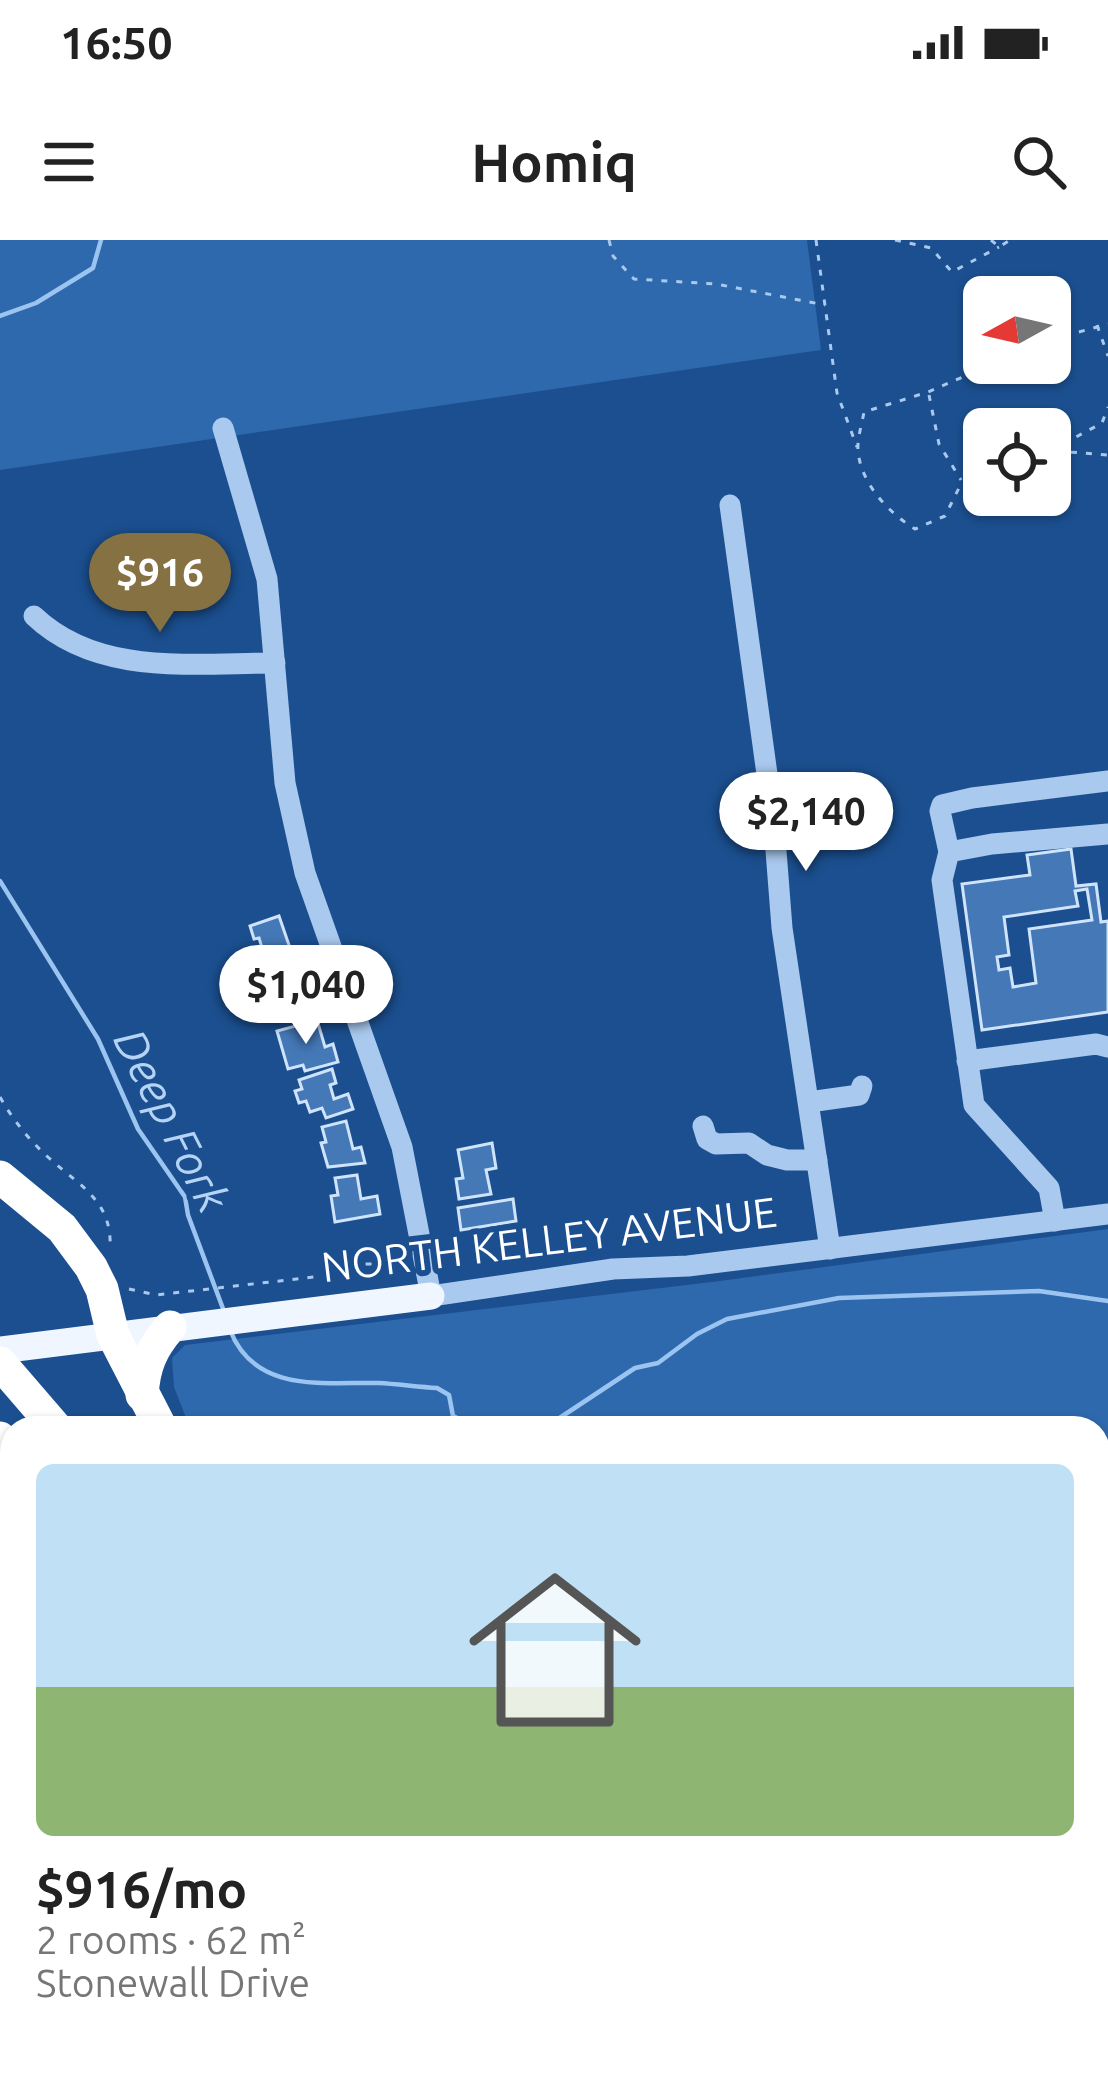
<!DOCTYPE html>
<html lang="en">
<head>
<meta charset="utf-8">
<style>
  :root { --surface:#fff; --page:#f6f6f6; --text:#222; --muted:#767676; --line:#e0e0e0; --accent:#857141 }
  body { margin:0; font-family:Ubuntu,sans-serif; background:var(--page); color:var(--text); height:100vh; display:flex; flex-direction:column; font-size:45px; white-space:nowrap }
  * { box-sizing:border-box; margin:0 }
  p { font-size:39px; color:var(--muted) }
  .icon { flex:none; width:66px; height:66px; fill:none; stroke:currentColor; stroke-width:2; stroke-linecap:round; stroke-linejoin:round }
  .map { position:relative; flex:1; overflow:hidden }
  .side { position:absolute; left:0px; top:1176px; width:1110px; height:660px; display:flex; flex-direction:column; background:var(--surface); border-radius:36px 36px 0 0; box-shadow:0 3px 9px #0004 }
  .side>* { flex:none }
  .needle { width:78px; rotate:262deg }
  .tools { position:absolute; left:963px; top:36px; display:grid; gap:24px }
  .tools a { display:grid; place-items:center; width:108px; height:108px; border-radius:18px; background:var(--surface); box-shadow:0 3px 9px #0004; font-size:60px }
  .price { position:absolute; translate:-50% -102px; padding:0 27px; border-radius:42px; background:#fff; color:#222; font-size:39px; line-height:78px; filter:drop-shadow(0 3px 6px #0008) }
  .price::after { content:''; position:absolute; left:50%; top:72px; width:36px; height:27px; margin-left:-18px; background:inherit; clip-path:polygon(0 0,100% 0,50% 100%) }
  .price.active { background:var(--accent); color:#fff }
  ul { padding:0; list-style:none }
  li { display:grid; align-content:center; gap:24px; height:636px; padding:0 36px }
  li+li { border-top:3px solid var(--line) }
  li span { display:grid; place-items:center; height:372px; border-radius:18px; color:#555 }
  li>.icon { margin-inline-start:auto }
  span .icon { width:216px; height:216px; fill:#fffc; stroke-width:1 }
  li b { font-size:51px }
  .status { display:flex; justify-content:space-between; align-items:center; height:84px; padding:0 60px; background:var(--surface); direction:ltr }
  .status svg { height:33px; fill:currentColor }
  header { display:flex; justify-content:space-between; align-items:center; height:156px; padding:0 36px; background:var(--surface); font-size:54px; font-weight:600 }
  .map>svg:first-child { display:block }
  .green { fill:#2e69ad }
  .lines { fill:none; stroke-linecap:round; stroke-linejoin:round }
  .stream { stroke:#9cc4f0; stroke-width:4.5 }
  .building { fill:#4478b7; stroke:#cfe3fa; stroke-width:3; fill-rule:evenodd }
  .path { stroke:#a9c9ee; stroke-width:3; stroke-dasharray:6 9; stroke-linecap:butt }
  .minor { stroke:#a9c9ee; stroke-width:21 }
  .major { stroke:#f0f6ff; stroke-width:27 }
  .highway { stroke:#fff; stroke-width:33 }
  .labels { text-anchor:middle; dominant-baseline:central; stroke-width:12; stroke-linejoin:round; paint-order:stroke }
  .street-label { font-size:42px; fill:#fff; stroke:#1b4f8f }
  .water-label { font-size:45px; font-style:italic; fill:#b5d3f5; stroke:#1b4f8f }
</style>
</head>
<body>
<div class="status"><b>16:50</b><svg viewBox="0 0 49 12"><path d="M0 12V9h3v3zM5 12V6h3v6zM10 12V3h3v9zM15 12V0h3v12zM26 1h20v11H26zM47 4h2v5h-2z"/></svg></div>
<header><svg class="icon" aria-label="menu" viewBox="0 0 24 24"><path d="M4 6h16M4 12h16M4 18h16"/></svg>Homiq<svg class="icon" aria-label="search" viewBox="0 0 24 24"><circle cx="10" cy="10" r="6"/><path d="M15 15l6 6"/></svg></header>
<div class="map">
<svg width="1108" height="1836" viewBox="0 0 1108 1836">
  <rect width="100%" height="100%" fill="#1b4f8f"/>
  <g class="green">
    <polygon points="0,0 807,0 821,110 0,230"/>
    <polygon points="1108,989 1108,1836 998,1836 992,1824 1098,1824 1098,1188 190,1188 174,1147 172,1118 185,1105 720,1041"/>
    <polygon points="12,1711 12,1824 708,1824 725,1836 0,1836 0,1742"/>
  </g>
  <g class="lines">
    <g class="stream">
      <polyline points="0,76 36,63 93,28 101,0"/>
      <polyline points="0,641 98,799 138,889 185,957 188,975 225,1074"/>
      <path d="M 230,1090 C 255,1154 324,1142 379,1143 C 398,1144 418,1147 437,1148 L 449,1155 L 453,1176 L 479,1188"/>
      <polyline points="529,1188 558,1179 635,1128 658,1123 697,1094 727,1079 839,1058 1039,1051 1108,1061"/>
      <polyline points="48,1836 61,1824"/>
    </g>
  </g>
  <g class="building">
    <path d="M 1071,609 L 1076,646 L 1096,644 L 1101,682 L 1108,681 L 1108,772 L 982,790 L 962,644 L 1030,635 L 1027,615 ZM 1087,649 L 1092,680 L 1029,689 L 1036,743 L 1013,747 L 1010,728 L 999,730 L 997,717 L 1009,715 L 1004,677 L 1078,666 L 1075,651 Z"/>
    <polygon points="279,676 290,708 283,710 288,724 269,730 259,698 254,699 250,686"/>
    <polygon points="317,780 325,807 333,804 338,822 305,831 303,825 288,829 277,791"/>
    <polygon points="332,829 336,843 330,845 334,859 348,854 353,869 326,878 322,868 310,872 306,861 299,863 295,851 302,849 299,840"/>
    <polygon points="346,881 353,909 361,907 365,923 328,927 321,903 326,902 322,887"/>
    <polygon points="492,903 496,928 486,930 491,954 459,959 456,939 463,938 458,910"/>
    <polygon points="357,935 361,959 377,956 380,974 335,982 331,956 338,955 335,938"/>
    <polygon points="513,959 516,981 461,990 458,968"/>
    <polygon points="0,1581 12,1590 12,1614 0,1630"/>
  </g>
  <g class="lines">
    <g class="path">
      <polyline points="609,0 613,16 634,39 716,44 825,65"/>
      <polyline points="816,0 837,153 857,207"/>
      <polyline points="895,0 931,8 952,32 999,7"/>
      <polyline points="991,0 999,7 1010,0"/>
      <polyline points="1097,85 1108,116"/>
      <polyline points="1050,100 1108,84"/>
      <polyline points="929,155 939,204 961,240"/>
      <polyline points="1050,211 1102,183 1108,167"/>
      <polyline points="1056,211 1108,215"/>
      <path d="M 984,238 L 962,242 L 945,276 L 915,289 C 889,273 861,244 858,211 C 857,199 862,184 864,172 L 928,152 L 995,123"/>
      <path d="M 0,857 C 13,880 29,900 49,918 C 81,947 113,961 110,1010"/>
      <polyline points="129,1049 156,1055 314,1037 362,1024 409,1024"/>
    </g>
    <g class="minor">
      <polyline points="223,188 267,339 285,543 305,633 402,907 431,1056 613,1029 688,1026 1108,974"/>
      <polyline points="730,265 774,585 782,688 830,1009"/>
      <path d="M 34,376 C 98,437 195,423 275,423"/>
      <polyline points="949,612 992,604 1108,594"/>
      <polyline points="967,821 1096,804 1108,807"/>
      <polyline points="809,862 859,855 862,846"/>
      <polyline points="703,886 707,899 716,904 749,903 767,915 787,920 817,920"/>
      <polyline points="1055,981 1049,948 974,865 942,640 949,612 940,571 942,565 972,558 1108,541"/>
      <polyline points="0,1376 12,1380"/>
      <polyline points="0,1684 12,1667"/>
      <polyline points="734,1824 749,1836"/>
    </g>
    <polyline class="major" points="0,1110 431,1056"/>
    <g class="highway">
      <polyline points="0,937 62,988 91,1027 102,1049 113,1095 161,1188"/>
      <polyline points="0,1123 56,1188"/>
      <path d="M 142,1155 C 144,1126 151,1109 170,1087"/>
      <polyline points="0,1198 12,1211"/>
      <polyline points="0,1308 12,1314"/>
      <polyline points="839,1824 853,1836"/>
      <polyline points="910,1824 924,1836"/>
    </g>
  </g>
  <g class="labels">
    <g class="street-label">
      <text transform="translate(549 999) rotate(-7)">NORTH KELLEY AVENUE</text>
    </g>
    <g class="water-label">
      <text transform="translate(172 880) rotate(63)">Deep Fork</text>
    </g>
  </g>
</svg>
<div class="tools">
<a><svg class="needle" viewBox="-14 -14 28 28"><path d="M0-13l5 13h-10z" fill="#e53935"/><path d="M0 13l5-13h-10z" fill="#767676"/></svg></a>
<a><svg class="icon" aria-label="locate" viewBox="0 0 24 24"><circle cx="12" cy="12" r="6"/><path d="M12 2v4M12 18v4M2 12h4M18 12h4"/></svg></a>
</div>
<b class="price active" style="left:160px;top:395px">$916</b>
<b class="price" style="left:806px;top:634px">$2,140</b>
<b class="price" style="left:306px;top:807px">$1,040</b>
<section class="side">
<ul>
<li><span style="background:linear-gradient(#bfe0f5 60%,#8fb573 0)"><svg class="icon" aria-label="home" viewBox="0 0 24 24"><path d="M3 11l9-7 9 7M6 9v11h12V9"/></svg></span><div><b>$916/mo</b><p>2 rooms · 62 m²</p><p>Stonewall Drive</p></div></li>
</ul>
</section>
</div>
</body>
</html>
